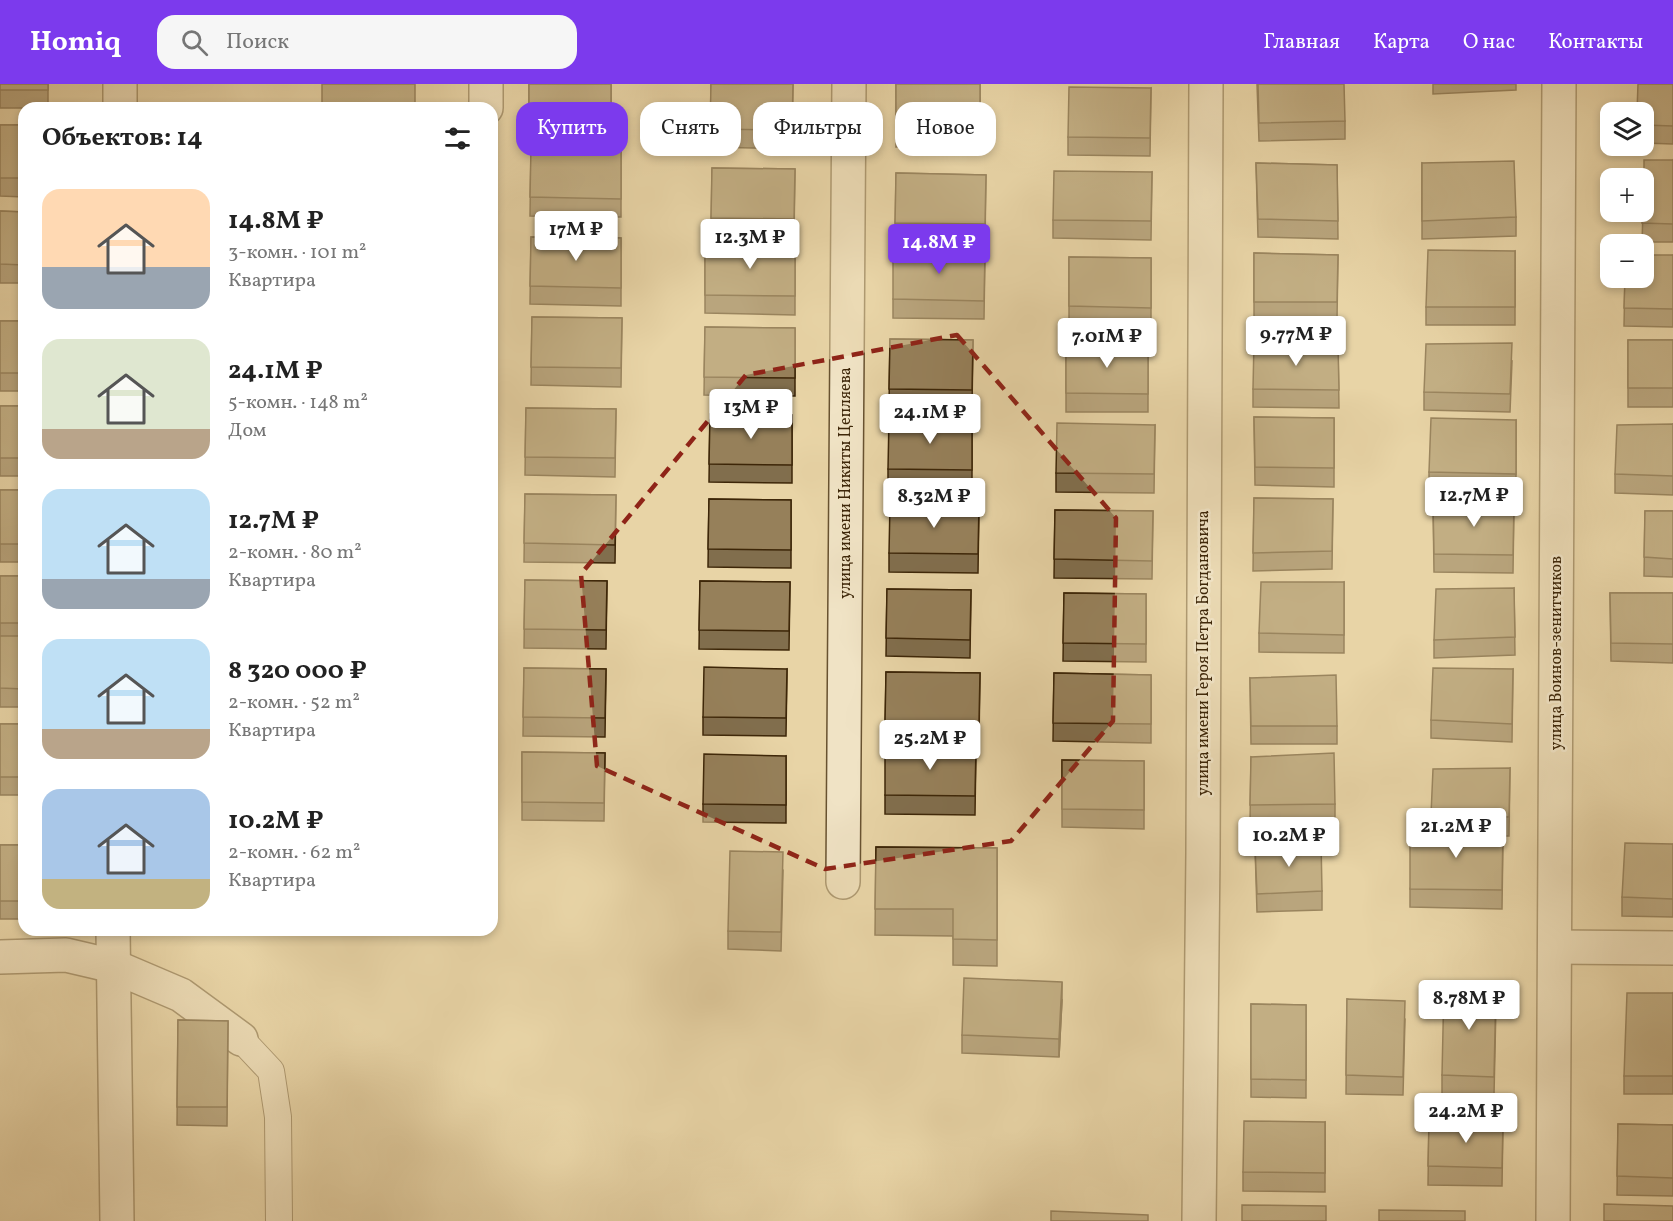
<!DOCTYPE html>
<html lang="ru">
<head>
<meta charset="utf-8">
<style>
  :root { --surface:#fff; --page:#f6f6f6; --text:#222; --muted:#767676; --accent:#7c3aed }
  body { margin:0; font-family:Vollkorn,serif; background:var(--page); color:var(--text); height:100vh; display:flex; flex-direction:column; font-size:22px; white-space:nowrap }
  * { box-sizing:border-box; margin:0 }
  p { font-size:20px; color:var(--muted) }
  .icon { flex:none; width:33px; height:33px; fill:none; stroke:currentColor; stroke-width:2; stroke-linecap:round; stroke-linejoin:round }
  .map { position:relative; flex:1; overflow:hidden }
  .sheet { position:absolute; left:18px; top:18px; width:480px; height:834px; display:flex; flex-direction:column; background:var(--surface); border-radius:18px; box-shadow:0 3px 9px #0003 }
  .sheet>* { flex:none }
  .banner { position:absolute; left:516px; top:18px; width:570px; height:54px; display:flex; gap:12px }
  .fabs { position:absolute; left:1600px; top:18px; display:grid; gap:12px }
  .fabs a { display:grid; place-items:center; width:54px; height:54px; border-radius:12px; background:var(--surface); box-shadow:0 3px 9px #0003; font-size:30px }
  .price { position:absolute; translate:-50% -51px; padding:0 14px; border-radius:6px; background:#fff; color:#222; font-size:20px; line-height:39px; filter:drop-shadow(0 2px 3px #0008) }
  .price::after { content:''; position:absolute; left:50%; top:36px; width:18px; height:14px; margin-left:-9px; background:inherit; clip-path:polygon(0 0,100% 0,50% 100%) }
  .price.current { background:var(--accent); color:#fff }
  ul { padding:0; list-style:none }
  li { display:flex; align-items:center; gap:18px; height:150px; padding:0 24px }
  li span { display:grid; place-items:center; flex:none; width:168px; height:120px; border-radius:18px; color:#555 }
  li>.icon { margin-inline-start:auto }
  span .icon { width:72px; height:72px; fill:#fffc; stroke-width:1 }
  li b { font-size:26px }
  h2 { display:flex; justify-content:space-between; align-items:center; height:72px; padding:0 24px; font-size:26px }
  .chip { padding:0 21px; border-radius:18px; background:var(--surface); box-shadow:0 3px 9px #0003; font-size:21px; line-height:54px }
  .chip.current { background:var(--accent); color:#fff }
  header { display:flex; align-items:center; gap:36px; box-sizing:border-box; height:84px; padding:0 30px; background:var(--accent); color:#fff }
  header strong { font-size:28px }
  nav { display:flex; gap:33px; margin-inline-start:auto; font-size:21px }
  .search { width:420px; height:54px; background:var(--page); display:flex; align-items:center; gap:15px; box-sizing:border-box; padding:0 21px; border-radius:18px; color:var(--muted); font-size:22px }
  .map>svg:first-child { display:block }
  .lines { fill:none; stroke-linecap:round; stroke-linejoin:round }
  .service-casing { stroke:#685230; stroke-width:28 }
  .minor-casing { stroke:#685230; stroke-width:36 }
  .service { stroke:#f0e3c5; stroke-width:26 }
  .minor { stroke:#f0e3c5; stroke-width:33 }
  .wall { fill:#816e4d; stroke:#3d2608; stroke-width:1.5 }
  .shaded-wall { fill:#695a3f; stroke:#3d2608; stroke-width:1.5 }
  .building { fill:#96805a; stroke:#3d2608; stroke-width:1.5 }
  .marked { fill:none; stroke:#8f2418; stroke-width:4.5; stroke-dasharray:12 8; stroke-linejoin:round }
  .labels { text-anchor:middle; dominant-baseline:central; stroke-width:5; stroke-linejoin:round; paint-order:stroke }
  .street-label { font-size:16px; fill:#3d2608; stroke:#f0e3c5 }
</style>
</head>
<body>
<header>
<strong>Homiq</strong>
<div class="search"><svg class="icon" aria-label="search" viewBox="0 0 24 24"><circle cx="10" cy="10" r="6"/><path d="M15 15l6 6"/></svg>Поиск</div>
<nav><a>Главная</a><a>Карта</a><a>О нас</a><a>Контакты</a></nav>
</header>
<div class="map">
<svg width="1673" height="1137" viewBox="0 0 1673 1137">
  <rect width="100%" height="100%" fill="#e8d4a6"/>
  <filter id="stains"><feTurbulence type="fractalNoise" baseFrequency=".00333" numOctaves="4"/><feColorMatrix values="0 0 0 0 .2 0 0 0 0 .09 0 0 0 0 .02 0 0 0 .5 -.17"/></filter>
  <radialGradient id="worn" r=".72"><stop offset=".6" stop-color="#630" stop-opacity="0"/><stop offset="1" stop-color="#630" stop-opacity=".3"/></radialGradient>
  <g class="lines">
    <defs>
      <polyline id="service" points="241,955 271,987 278,1033 279,1137"/>
      <g id="minor">
        <polyline points="120,24 120,0"/>
        <polyline points="486,24 486,0"/>
        <polyline points="843,798 849,0"/>
        <polyline points="113,846 117,1137"/>
        <polyline points="1555,863 1673,864"/>
        <polyline points="0,873 66,871 113,882 181,911 241,955"/>
        <polyline points="1199,1137 1203,769 1206,0"/>
        <polyline points="1553,1137 1559,0"/>
      </g>
    </defs>
    <use href="#service" class="service-casing"/>
    <use href="#minor" class="minor-casing"/>
    <use href="#service" class="service"/>
    <use href="#minor" class="minor"/>
  </g>
  <g class="wall">
    <rect x="0" y="0" width="48" height="24"/>
    <polygon points="529,0 611,0 611,60 529,59"/>
    <polygon points="711,0 793,0 792,65 710,63"/>
    <polygon points="896,0 980,0 980,64 896,63"/>
    <polygon points="1257,0 1345,37 1345,55 1259,57"/>
    <polygon points="1433,0 1516,0 1516,6 1433,10"/>
    <polygon points="1673,0 1673,60 1644,59 1644,28"/>
    <polygon points="1151,4 1150,72 1068,71 1068,53"/>
    <polygon points="0,41 24,41 24,113 0,112"/>
    <polygon points="531,64 621,65 621,133 530,132"/>
    <polygon points="1673,76 1673,158 1642,158 1643,128"/>
    <polygon points="1256,79 1337,81 1338,155 1258,153"/>
    <polygon points="1422,79 1516,133 1516,152 1422,155"/>
    <polygon points="712,84 795,85 794,153 711,152"/>
    <polygon points="1152,88 1151,156 1053,154 1053,136"/>
    <polygon points="896,89 986,91 985,158 895,157"/>
    <polygon points="0,127 24,128 24,199 0,199"/>
    <polygon points="531,153 621,154 621,222 530,220"/>
    <polygon points="705,161 795,162 795,231 705,229"/>
    <polygon points="985,167 984,235 893,234 893,215"/>
    <polygon points="1515,167 1515,241 1426,241 1426,223"/>
    <polygon points="1254,169 1338,171 1337,236 1254,236"/>
    <polygon points="1673,171 1673,243 1624,242 1625,194"/>
    <polygon points="1069,173 1151,174 1151,242 1069,241"/>
    <polygon points="532,233 622,234 621,303 531,301"/>
    <rect x="0" y="237" width="24" height="70"/>
    <polygon points="705,243 795,244 795,312 704,311"/>
    <polygon points="890,255 973,256 972,324 889,323"/>
    <rect x="1628" y="256" width="45" height="67"/>
    <polygon points="1066,259 1148,261 1148,328 1066,328"/>
    <polygon points="1338,261 1339,324 1253,323 1253,305"/>
    <polygon points="1512,277 1510,328 1424,326 1424,308"/>
    <rect x="0" y="322" width="24" height="70"/>
    <polygon points="526,324 616,325 615,393 525,391"/>
    <polygon points="710,330 792,331 792,399 709,398"/>
    <polygon points="1254,333 1334,334 1334,403 1255,401"/>
    <polygon points="972,336 972,405 888,403 888,385"/>
    <polygon points="1516,336 1516,408 1429,406 1429,388"/>
    <polygon points="1673,340 1673,411 1615,409 1615,390"/>
    <polygon points="1155,341 1154,409 1056,408 1056,389"/>
    <rect x="0" y="406" width="24" height="72"/>
    <polygon points="525,410 616,411 615,479 524,478"/>
    <polygon points="1254,414 1333,415 1332,485 1253,487"/>
    <polygon points="709,415 791,416 791,484 708,483"/>
    <polygon points="1433,418 1514,419 1513,489 1434,488"/>
    <polygon points="979,421 978,489 889,488 889,469"/>
    <polygon points="1055,426 1153,427 1152,495 1054,494"/>
    <polygon points="1645,427 1673,427 1673,493 1644,492"/>
    <rect x="0" y="492" width="24" height="131"/>
    <polygon points="525,496 607,497 606,565 524,564"/>
    <polygon points="700,497 790,498 789,566 699,565"/>
    <polygon points="1344,498 1344,569 1259,568 1259,549"/>
    <polygon points="1514,504 1515,571 1434,574 1434,556"/>
    <polygon points="887,505 971,506 970,574 886,572"/>
    <polygon points="1064,509 1146,510 1146,578 1063,577"/>
    <polygon points="1610,509 1673,509 1673,579 1611,577"/>
    <polygon points="524,584 606,585 605,653 523,652"/>
    <polygon points="787,585 786,652 703,651 703,633"/>
    <polygon points="1513,585 1512,658 1431,654 1431,636"/>
    <polygon points="886,588 980,589 979,657 885,656"/>
    <polygon points="1054,589 1151,591 1151,659 1053,657"/>
    <polygon points="1250,594 1337,642 1337,660 1251,660"/>
    <rect x="0" y="640" width="24" height="71"/>
    <polygon points="976,663 975,731 885,730 885,711"/>
    <polygon points="522,668 605,669 604,737 522,736"/>
    <polygon points="786,672 786,739 703,738 703,720"/>
    <polygon points="1251,673 1335,720 1335,738 1250,740"/>
    <polygon points="1062,676 1144,677 1144,745 1062,743"/>
    <polygon points="1510,684 1509,752 1503,752 1502,825 1410,823 1410,805 1431,744 1431,731"/>
    <polygon points="1673,760 1673,833 1622,832 1622,813"/>
    <rect x="0" y="761" width="24" height="74"/>
    <polygon points="1255,762 1322,807 1322,826 1257,828"/>
    <polygon points="876,763 997,764 997,882 953,881 953,852 875,851"/>
    <polygon points="783,787 781,867 728,865 728,847"/>
    <polygon points="1673,909 1673,1010 1624,1010 1624,992"/>
    <polygon points="1347,915 1405,935 1403,1011 1346,1010"/>
    <polygon points="1062,916 1059,973 962,969 962,951"/>
    <polygon points="1251,920 1306,921 1306,1014 1251,1013"/>
    <polygon points="1496,921 1494,1011 1442,1010 1442,991"/>
    <polygon points="178,936 228,937 227,1042 177,1041"/>
    <polygon points="1429,1037 1503,1038 1502,1102 1428,1101"/>
    <polygon points="1325,1038 1325,1108 1243,1107 1243,1088"/>
    <polygon points="1618,1040 1673,1041 1673,1112 1617,1111"/>
  </g>
  <polygon class="shaded-wall" points="1062,898 1062,916 1059,973 1059,955"/>
  <g class="building">
    <rect x="0" y="0" width="48" height="6"/>
    <rect x="322" y="0" width="93" height="24"/>
    <polygon points="529,0 611,0 611,42 529,41"/>
    <polygon points="711,0 793,0 792,46 710,45"/>
    <polygon points="896,0 980,0 980,46 896,45"/>
    <polygon points="1258,0 1344,0 1345,37 1259,39"/>
    <polygon points="1638,0 1673,0 1673,42 1644,41 1644,28 1637,28"/>
    <polygon points="1069,3 1151,4 1150,54 1068,53"/>
    <rect x="0" y="41" width="24" height="53"/>
    <polygon points="531,64 621,65 621,115 530,113"/>
    <polygon points="1644,76 1673,76 1673,140 1642,139 1643,128 1644,128"/>
    <polygon points="1514,77 1516,133 1422,137 1422,79"/>
    <polygon points="1256,79 1337,81 1338,137 1258,135"/>
    <polygon points="712,84 795,85 794,135 711,134"/>
    <polygon points="1054,87 1152,88 1151,137 1053,136"/>
    <polygon points="896,89 986,91 985,140 895,139"/>
    <polygon points="0,127 24,128 24,181 0,180"/>
    <polygon points="531,153 621,154 621,204 530,202"/>
    <polygon points="705,161 795,162 795,212 705,211"/>
    <polygon points="893,166 985,167 984,217 893,215"/>
    <polygon points="1428,166 1515,167 1515,223 1426,223"/>
    <polygon points="1254,169 1338,171 1337,218 1254,218"/>
    <polygon points="1644,171 1673,171 1673,225 1624,224 1625,194 1644,194"/>
    <polygon points="1069,173 1151,174 1151,224 1069,222"/>
    <polygon points="532,233 622,234 621,284 531,283"/>
    <rect x="0" y="237" width="24" height="52"/>
    <polygon points="705,243 795,244 795,294 704,293"/>
    <polygon points="890,255 973,256 972,306 889,305"/>
    <rect x="1628" y="256" width="45" height="48"/>
    <polygon points="1254,258 1338,261 1339,306 1253,305"/>
    <polygon points="1066,259 1148,261 1148,310 1066,309"/>
    <polygon points="1512,259 1510,310 1424,308 1426,260"/>
    <rect x="0" y="322" width="24" height="52"/>
    <polygon points="526,324 616,325 615,374 525,373"/>
    <polygon points="710,330 792,331 792,381 709,380"/>
    <polygon points="1254,333 1334,334 1334,384 1255,383"/>
    <polygon points="1431,334 1516,336 1516,390 1429,388"/>
    <polygon points="889,335 972,336 972,386 888,385"/>
    <polygon points="1057,339 1155,341 1154,390 1056,389"/>
    <polygon points="1673,340 1673,392 1615,390 1617,341"/>
    <rect x="0" y="406" width="24" height="54"/>
    <polygon points="525,410 616,411 615,461 524,459"/>
    <polygon points="1254,414 1333,415 1332,467 1253,469"/>
    <polygon points="709,415 791,416 791,466 708,465"/>
    <polygon points="1433,418 1514,419 1513,471 1434,470"/>
    <polygon points="890,420 979,421 978,470 889,469"/>
    <polygon points="1055,426 1153,427 1152,477 1054,475"/>
    <polygon points="1645,427 1673,427 1673,475 1644,473"/>
    <rect x="0" y="492" width="24" height="47"/>
    <polygon points="525,496 607,497 606,546 524,545"/>
    <polygon points="700,497 790,498 789,547 699,546"/>
    <polygon points="1261,498 1344,498 1344,551 1259,549"/>
    <polygon points="1514,504 1515,553 1434,556 1436,505"/>
    <polygon points="887,505 971,506 970,556 886,554"/>
    <polygon points="1064,509 1146,510 1146,560 1063,559"/>
    <polygon points="1610,509 1673,509 1673,560 1611,559"/>
    <polygon points="0,552 24,552 24,605 0,604"/>
    <polygon points="704,583 787,585 786,634 703,633"/>
    <polygon points="524,584 606,585 605,634 523,633"/>
    <polygon points="1433,584 1513,585 1512,640 1431,636"/>
    <polygon points="886,588 980,589 979,638 885,637"/>
    <polygon points="1054,589 1151,591 1151,640 1053,639"/>
    <polygon points="1336,591 1337,642 1251,642 1250,594"/>
    <rect x="0" y="640" width="24" height="53"/>
    <polygon points="885,662 976,663 975,712 885,711"/>
    <polygon points="522,668 605,669 604,719 522,718"/>
    <polygon points="1334,669 1335,720 1250,721 1251,673"/>
    <polygon points="704,670 786,672 786,721 703,720"/>
    <polygon points="1062,676 1144,677 1144,726 1062,725"/>
    <polygon points="1510,684 1509,733 1431,731 1433,685"/>
    <polygon points="1410,744 1503,744 1502,806 1410,805"/>
    <polygon points="1321,757 1322,807 1257,810 1255,762"/>
    <polygon points="1625,759 1673,760 1673,815 1622,813"/>
    <rect x="0" y="761" width="24" height="56"/>
    <polygon points="876,763 997,764 997,856 953,855 953,825 875,825"/>
    <polygon points="730,767 783,768 781,848 728,847"/>
    <polygon points="964,894 1062,898 1059,955 962,951"/>
    <polygon points="1444,901 1496,903 1494,993 1442,991"/>
    <polygon points="1627,909 1673,909 1673,992 1624,992"/>
    <polygon points="1347,915 1405,917 1403,993 1346,991"/>
    <polygon points="1251,920 1306,921 1306,996 1251,995"/>
    <polygon points="178,936 228,937 227,1023 177,1023"/>
    <polygon points="1244,1037 1325,1038 1325,1089 1243,1088"/>
    <polygon points="1429,1037 1503,1038 1502,1084 1428,1082"/>
    <polygon points="1618,1040 1673,1041 1673,1094 1617,1092"/>
    <polygon points="1604,1120 1673,1122 1673,1137 1604,1137"/>
    <polygon points="1242,1121 1326,1122 1326,1137 1242,1137"/>
    <polygon points="1379,1126 1465,1127 1465,1137 1379,1137"/>
    <polygon points="1051,1127 1148,1131 1148,1137 1051,1137"/>
  </g>
  <path d="M0 0H1673V1137H0ZM 957,251 L 1116,434 L 1113,637 L 1011,757 L 825,785 L 597,682 L 581,490 L 746,291 Z" fill="#e8d4a6" fill-opacity=".55" fill-rule="evenodd"/>
  <path class="marked" d="M 957,251 L 1116,434 L 1113,637 L 1011,757 L 825,785 L 597,682 L 581,490 L 746,291 Z"/>
  <g class="labels">
    <g class="street-label">
      <text transform="translate(846 399) rotate(-90)">улица имени Никиты Цепляева</text>
      <text transform="translate(1204 569) rotate(-90)">улица имени Героя Петра Богдановича</text>
      <text transform="translate(1557 569) rotate(-90)">улица Воинов-зенитчиков</text>
    </g>
  </g>
  <rect width="100%" height="100%" filter="url(#stains)"/>
  <rect width="100%" height="100%" fill="url(#worn)"/>
</svg>
<div class="fabs">
<a><svg class="icon" aria-label="layers" viewBox="0 0 24 24"><path d="M12 4l9 5-9 5-9-5zM3 14l9 5 9-5"/></svg></a>
<a>+</a>
<a>−</a>
</div>
<b class="price" style="left:576px;top:178px">17M ₽</b>
<b class="price" style="left:750px;top:186px">12.3M ₽</b>
<b class="price current" style="left:939px;top:191px">14.8M ₽</b>
<b class="price" style="left:1296px;top:283px">9.77M ₽</b>
<b class="price" style="left:1107px;top:285px">7.01M ₽</b>
<b class="price" style="left:751px;top:356px">13M ₽</b>
<b class="price" style="left:930px;top:361px">24.1M ₽</b>
<b class="price" style="left:1474px;top:444px">12.7M ₽</b>
<b class="price" style="left:934px;top:445px">8.32M ₽</b>
<b class="price" style="left:930px;top:687px">25.2M ₽</b>
<b class="price" style="left:1456px;top:775px">21.2M ₽</b>
<b class="price" style="left:1289px;top:784px">10.2M ₽</b>
<b class="price" style="left:1469px;top:947px">8.78M ₽</b>
<b class="price" style="left:1466px;top:1060px">24.2M ₽</b>
<div class="banner">
<a class="chip current">Купить</a>
<a class="chip">Снять</a>
<a class="chip">Фильтры</a>
<a class="chip">Новое</a>
</div>
<section class="sheet">
<h2>Объектов: 14<svg class="icon" aria-label="filters" viewBox="0 0 24 24"><path d="M4 7h16M4 17h16"/><circle cx="9" cy="7" r="2"/><circle cx="15" cy="17" r="2"/></svg></h2>
<ul>
<li><span style="background:linear-gradient(#ffd9b3 65%,#9aa5b1 0)"><svg class="icon" aria-label="home" viewBox="0 0 24 24"><path d="M3 11l9-7 9 7M6 9v11h12V9"/></svg></span><div><b>14.8M ₽</b><p>3-комн. · 101 m²</p><p>Квартира</p></div></li>
<li><span style="background:linear-gradient(#dfe7d0 75%,#b9a48a 0)"><svg class="icon" aria-label="home" viewBox="0 0 24 24"><path d="M3 11l9-7 9 7M6 9v11h12V9"/></svg></span><div><b>24.1M ₽</b><p>5-комн. · 148 m²</p><p>Дом</p></div></li>
<li><span style="background:linear-gradient(#bfe0f5 75%,#9aa5b1 0)"><svg class="icon" aria-label="home" viewBox="0 0 24 24"><path d="M3 11l9-7 9 7M6 9v11h12V9"/></svg></span><div><b>12.7M ₽</b><p>2-комн. · 80 m²</p><p>Квартира</p></div></li>
<li><span style="background:linear-gradient(#bfe0f5 75%,#b9a48a 0)"><svg class="icon" aria-label="home" viewBox="0 0 24 24"><path d="M3 11l9-7 9 7M6 9v11h12V9"/></svg></span><div><b>8 320 000 ₽</b><p>2-комн. · 52 m²</p><p>Квартира</p></div></li>
<li><span style="background:linear-gradient(#a9c7e8 75%,#c2b280 0)"><svg class="icon" aria-label="home" viewBox="0 0 24 24"><path d="M3 11l9-7 9 7M6 9v11h12V9"/></svg></span><div><b>10.2M ₽</b><p>2-комн. · 62 m²</p><p>Квартира</p></div></li>
</ul>
</section>
</div>
</body>
</html>
